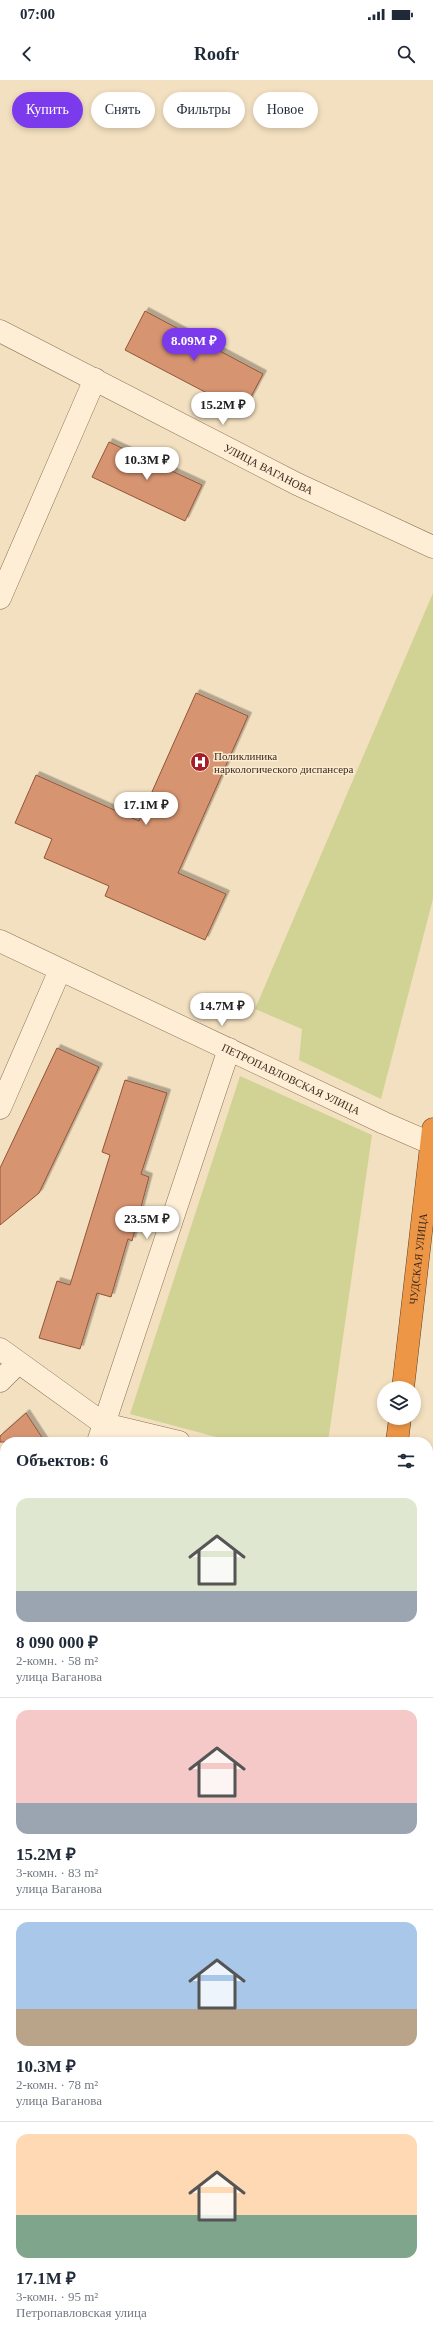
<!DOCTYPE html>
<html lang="ru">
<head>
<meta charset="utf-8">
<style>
  :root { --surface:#fff; --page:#f6f6f7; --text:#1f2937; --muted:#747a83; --line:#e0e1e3; --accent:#7c3aed }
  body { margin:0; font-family:Georgia,serif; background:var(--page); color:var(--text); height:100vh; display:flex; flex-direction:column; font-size:15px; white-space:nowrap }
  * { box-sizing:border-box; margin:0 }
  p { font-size:13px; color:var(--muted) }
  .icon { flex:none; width:22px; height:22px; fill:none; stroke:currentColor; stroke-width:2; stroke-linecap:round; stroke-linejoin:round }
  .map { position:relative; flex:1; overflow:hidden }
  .details { position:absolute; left:0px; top:1357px; width:433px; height:904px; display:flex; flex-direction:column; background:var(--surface); border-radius:16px 16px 0 0; box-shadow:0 2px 6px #0003 }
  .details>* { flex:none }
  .hud { position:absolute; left:12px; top:12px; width:409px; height:36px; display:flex; gap:8px }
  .controls { position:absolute; left:377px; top:1301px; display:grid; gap:8px }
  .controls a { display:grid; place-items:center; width:44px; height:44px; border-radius:50%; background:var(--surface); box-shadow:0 2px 6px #0003; font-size:20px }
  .price { position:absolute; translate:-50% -34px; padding:0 9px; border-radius:14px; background:#fff; color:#222; font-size:13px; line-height:26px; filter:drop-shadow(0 1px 2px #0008) }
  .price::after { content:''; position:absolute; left:50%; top:24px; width:12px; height:9px; margin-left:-6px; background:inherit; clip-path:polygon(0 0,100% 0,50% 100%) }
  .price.selected { background:var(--accent); color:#fff }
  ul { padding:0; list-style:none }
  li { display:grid; align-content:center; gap:8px; height:212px; padding:0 16px }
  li+li { border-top:1px solid var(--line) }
  li span { display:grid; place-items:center; height:124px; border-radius:12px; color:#555 }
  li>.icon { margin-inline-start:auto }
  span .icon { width:72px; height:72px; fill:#fffc; stroke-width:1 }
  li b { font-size:17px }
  h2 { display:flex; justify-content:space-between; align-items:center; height:48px; padding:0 16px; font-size:17px }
  .pill { padding:0 14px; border-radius:18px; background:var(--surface); box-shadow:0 2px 6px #0003; font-size:14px; line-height:36px }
  .pill.selected { background:var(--accent); color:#fff }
  .status { display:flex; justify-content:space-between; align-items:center; height:28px; padding:0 20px; background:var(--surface); direction:ltr }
  .status svg { height:11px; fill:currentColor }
  header { display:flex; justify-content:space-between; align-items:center; height:52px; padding:0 16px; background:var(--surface); font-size:18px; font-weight:600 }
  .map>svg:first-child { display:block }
  .green { fill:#d0d393 }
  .sand { fill:#f3d49a }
  .cemetery { fill:#c4c793 }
  .water { fill:#a3c5b9; stroke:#699486 }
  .pier { fill:#f3e0c0 }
  .building { fill:#d69471; stroke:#915538; filter:url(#shadow) }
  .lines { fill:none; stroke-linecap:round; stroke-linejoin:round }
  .minor-casing { stroke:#8f7055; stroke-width:23 }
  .highway-casing { stroke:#5c3e2a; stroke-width:23 }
  .minor { stroke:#fdeed5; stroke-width:22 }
  .highway { stroke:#ed9746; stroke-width:22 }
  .labels { text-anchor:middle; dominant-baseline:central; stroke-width:3; stroke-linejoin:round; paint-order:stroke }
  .street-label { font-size:11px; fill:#3d291c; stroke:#faebd1 }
  .poi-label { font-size:11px; fill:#3d291c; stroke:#faebd1; text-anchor:start }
</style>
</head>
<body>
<div class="status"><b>07:00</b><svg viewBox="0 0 49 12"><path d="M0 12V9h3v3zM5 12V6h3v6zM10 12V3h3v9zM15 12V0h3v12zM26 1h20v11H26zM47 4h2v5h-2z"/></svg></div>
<header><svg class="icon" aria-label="back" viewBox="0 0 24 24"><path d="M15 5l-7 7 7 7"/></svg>Roofr<svg class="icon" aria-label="search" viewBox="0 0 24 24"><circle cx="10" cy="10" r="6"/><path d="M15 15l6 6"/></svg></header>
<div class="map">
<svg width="433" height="2261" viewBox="0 0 433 2261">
  <defs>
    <filter id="shadow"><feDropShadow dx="3.5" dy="-3.5" stdDeviation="0" flood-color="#0004"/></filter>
  </defs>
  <rect width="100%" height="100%" fill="#f3e0c0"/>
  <g class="green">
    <polygon points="433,513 433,819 381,1019 299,980 302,949 255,929"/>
    <polygon points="240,996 372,1055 328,1362 235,1362 130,1334"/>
    <polygon points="5,1662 5,1796 0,1800 0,1677"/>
    <polygon points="433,1787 433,2049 428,2046 428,1813"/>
    <polygon points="0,1887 5,1890 5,2000 0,1997"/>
    <polygon points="428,2125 433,2126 433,2185 428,2183"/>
  </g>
  <polygon class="sand" points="0,1933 5,1936 5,2000 0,1997"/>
  <polygon class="cemetery" points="5,1805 5,1845 0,1842 0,1810"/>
  <polygon class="water" points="0,1997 5,2000 5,2256 428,2256 428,2183 433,2185 433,2261 0,2261"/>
  <polygon class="pier" points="247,2256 364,2256 363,2261 246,2261"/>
  <g class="building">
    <polygon points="145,231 263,294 243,332 125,270"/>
    <polygon points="109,362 202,405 185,441 92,397"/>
    <polygon points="196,613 248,636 178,793 226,814 205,860 105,816 109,806 44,778 52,759 15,743 36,695 139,741"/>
    <polygon points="57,968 99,987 39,1113 0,1145 0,1088"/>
    <polygon points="125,1000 167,1013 141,1094 149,1097 132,1161 128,1159 111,1217 97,1213 80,1269 39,1258 57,1201 70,1205 110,1075 102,1072"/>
    <polygon points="26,1333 45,1362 0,1362 0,1356"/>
  </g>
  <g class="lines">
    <defs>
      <g id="minor">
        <path id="s1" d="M 0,251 L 297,404 L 433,467"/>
        <polyline points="0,518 95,299"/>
        <path id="s2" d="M 0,861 L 384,1043 L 430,1063"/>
        <polyline points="0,1028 60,890"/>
        <polyline points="0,1269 104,1344 179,1362"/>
        <polyline points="0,1301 18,1283"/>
        <polyline points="98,1362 229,969"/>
        <polyline points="428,1420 433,1420"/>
        <polyline points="0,1649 5,1635"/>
        <polyline points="0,1856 5,1859"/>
      </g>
      <g id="highway">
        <path id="s3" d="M 403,1308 L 433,1049"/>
        <polyline points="397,1362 400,1338"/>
        <polyline points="428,1572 433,1540"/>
        <polyline points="280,2261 280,2256"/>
        <polyline points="331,2261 332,2256"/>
      </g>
    </defs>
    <use href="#minor" class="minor-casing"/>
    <use href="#highway" class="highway-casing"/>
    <use href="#minor" class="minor"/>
    <use href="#highway" class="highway"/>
  </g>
  <defs>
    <symbol id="hospital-disc" viewBox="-11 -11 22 22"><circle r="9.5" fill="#a61e29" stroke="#faebd1"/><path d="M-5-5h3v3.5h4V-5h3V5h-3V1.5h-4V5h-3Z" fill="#fff"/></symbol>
  </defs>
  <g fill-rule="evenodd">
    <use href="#hospital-disc" x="189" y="671" width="22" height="22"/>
  </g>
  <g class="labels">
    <g class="street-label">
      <text stroke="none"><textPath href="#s1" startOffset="302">УЛИЦА ВАГАНОВА</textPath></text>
      <text stroke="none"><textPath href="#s2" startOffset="322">ПЕТРОПАВЛОВСКАЯ УЛИЦА</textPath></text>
      <text stroke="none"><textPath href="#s3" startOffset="130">ЧУДСКАЯ УЛИЦА</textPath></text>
    </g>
    <g class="poi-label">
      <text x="214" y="676">Поликлиника<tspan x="214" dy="13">наркологического диспансера</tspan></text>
    </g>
  </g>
</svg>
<div class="controls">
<a><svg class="icon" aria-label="layers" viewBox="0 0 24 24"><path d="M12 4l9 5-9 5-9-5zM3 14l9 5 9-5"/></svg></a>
</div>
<b class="price selected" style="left:194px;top:282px">8.09M ₽</b>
<b class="price" style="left:223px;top:346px">15.2M ₽</b>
<b class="price" style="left:147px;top:401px">10.3M ₽</b>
<b class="price" style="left:146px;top:746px">17.1M ₽</b>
<b class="price" style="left:222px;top:947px">14.7M ₽</b>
<b class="price" style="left:147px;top:1160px">23.5M ₽</b>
<div class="hud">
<a class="pill selected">Купить</a>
<a class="pill">Снять</a>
<a class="pill">Фильтры</a>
<a class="pill">Новое</a>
</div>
<section class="details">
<h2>Объектов: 6<svg class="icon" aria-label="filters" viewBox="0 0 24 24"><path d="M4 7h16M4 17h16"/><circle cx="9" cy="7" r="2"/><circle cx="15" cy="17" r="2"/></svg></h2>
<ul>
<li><span style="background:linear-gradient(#dfe7d0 75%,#9aa5b1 0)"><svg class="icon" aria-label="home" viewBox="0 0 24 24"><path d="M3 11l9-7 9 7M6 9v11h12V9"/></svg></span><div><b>8 090 000 ₽</b><p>2-комн. · 58 m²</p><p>улица Ваганова</p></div></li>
<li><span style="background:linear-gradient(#f6c9c9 75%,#9aa5b1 0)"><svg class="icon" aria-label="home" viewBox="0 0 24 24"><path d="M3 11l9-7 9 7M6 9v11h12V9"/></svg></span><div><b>15.2M ₽</b><p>3-комн. · 83 m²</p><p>улица Ваганова</p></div></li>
<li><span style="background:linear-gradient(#a9c7e8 70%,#b9a48a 0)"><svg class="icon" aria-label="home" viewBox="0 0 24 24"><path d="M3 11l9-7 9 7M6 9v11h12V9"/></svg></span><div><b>10.3M ₽</b><p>2-комн. · 78 m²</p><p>улица Ваганова</p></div></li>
<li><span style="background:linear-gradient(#ffd9b3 65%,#7fa58c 0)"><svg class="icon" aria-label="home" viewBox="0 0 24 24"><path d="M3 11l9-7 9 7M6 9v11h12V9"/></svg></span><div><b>17.1M ₽</b><p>3-комн. · 95 m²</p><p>Петропавловская улица</p></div></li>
</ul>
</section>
</div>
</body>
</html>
